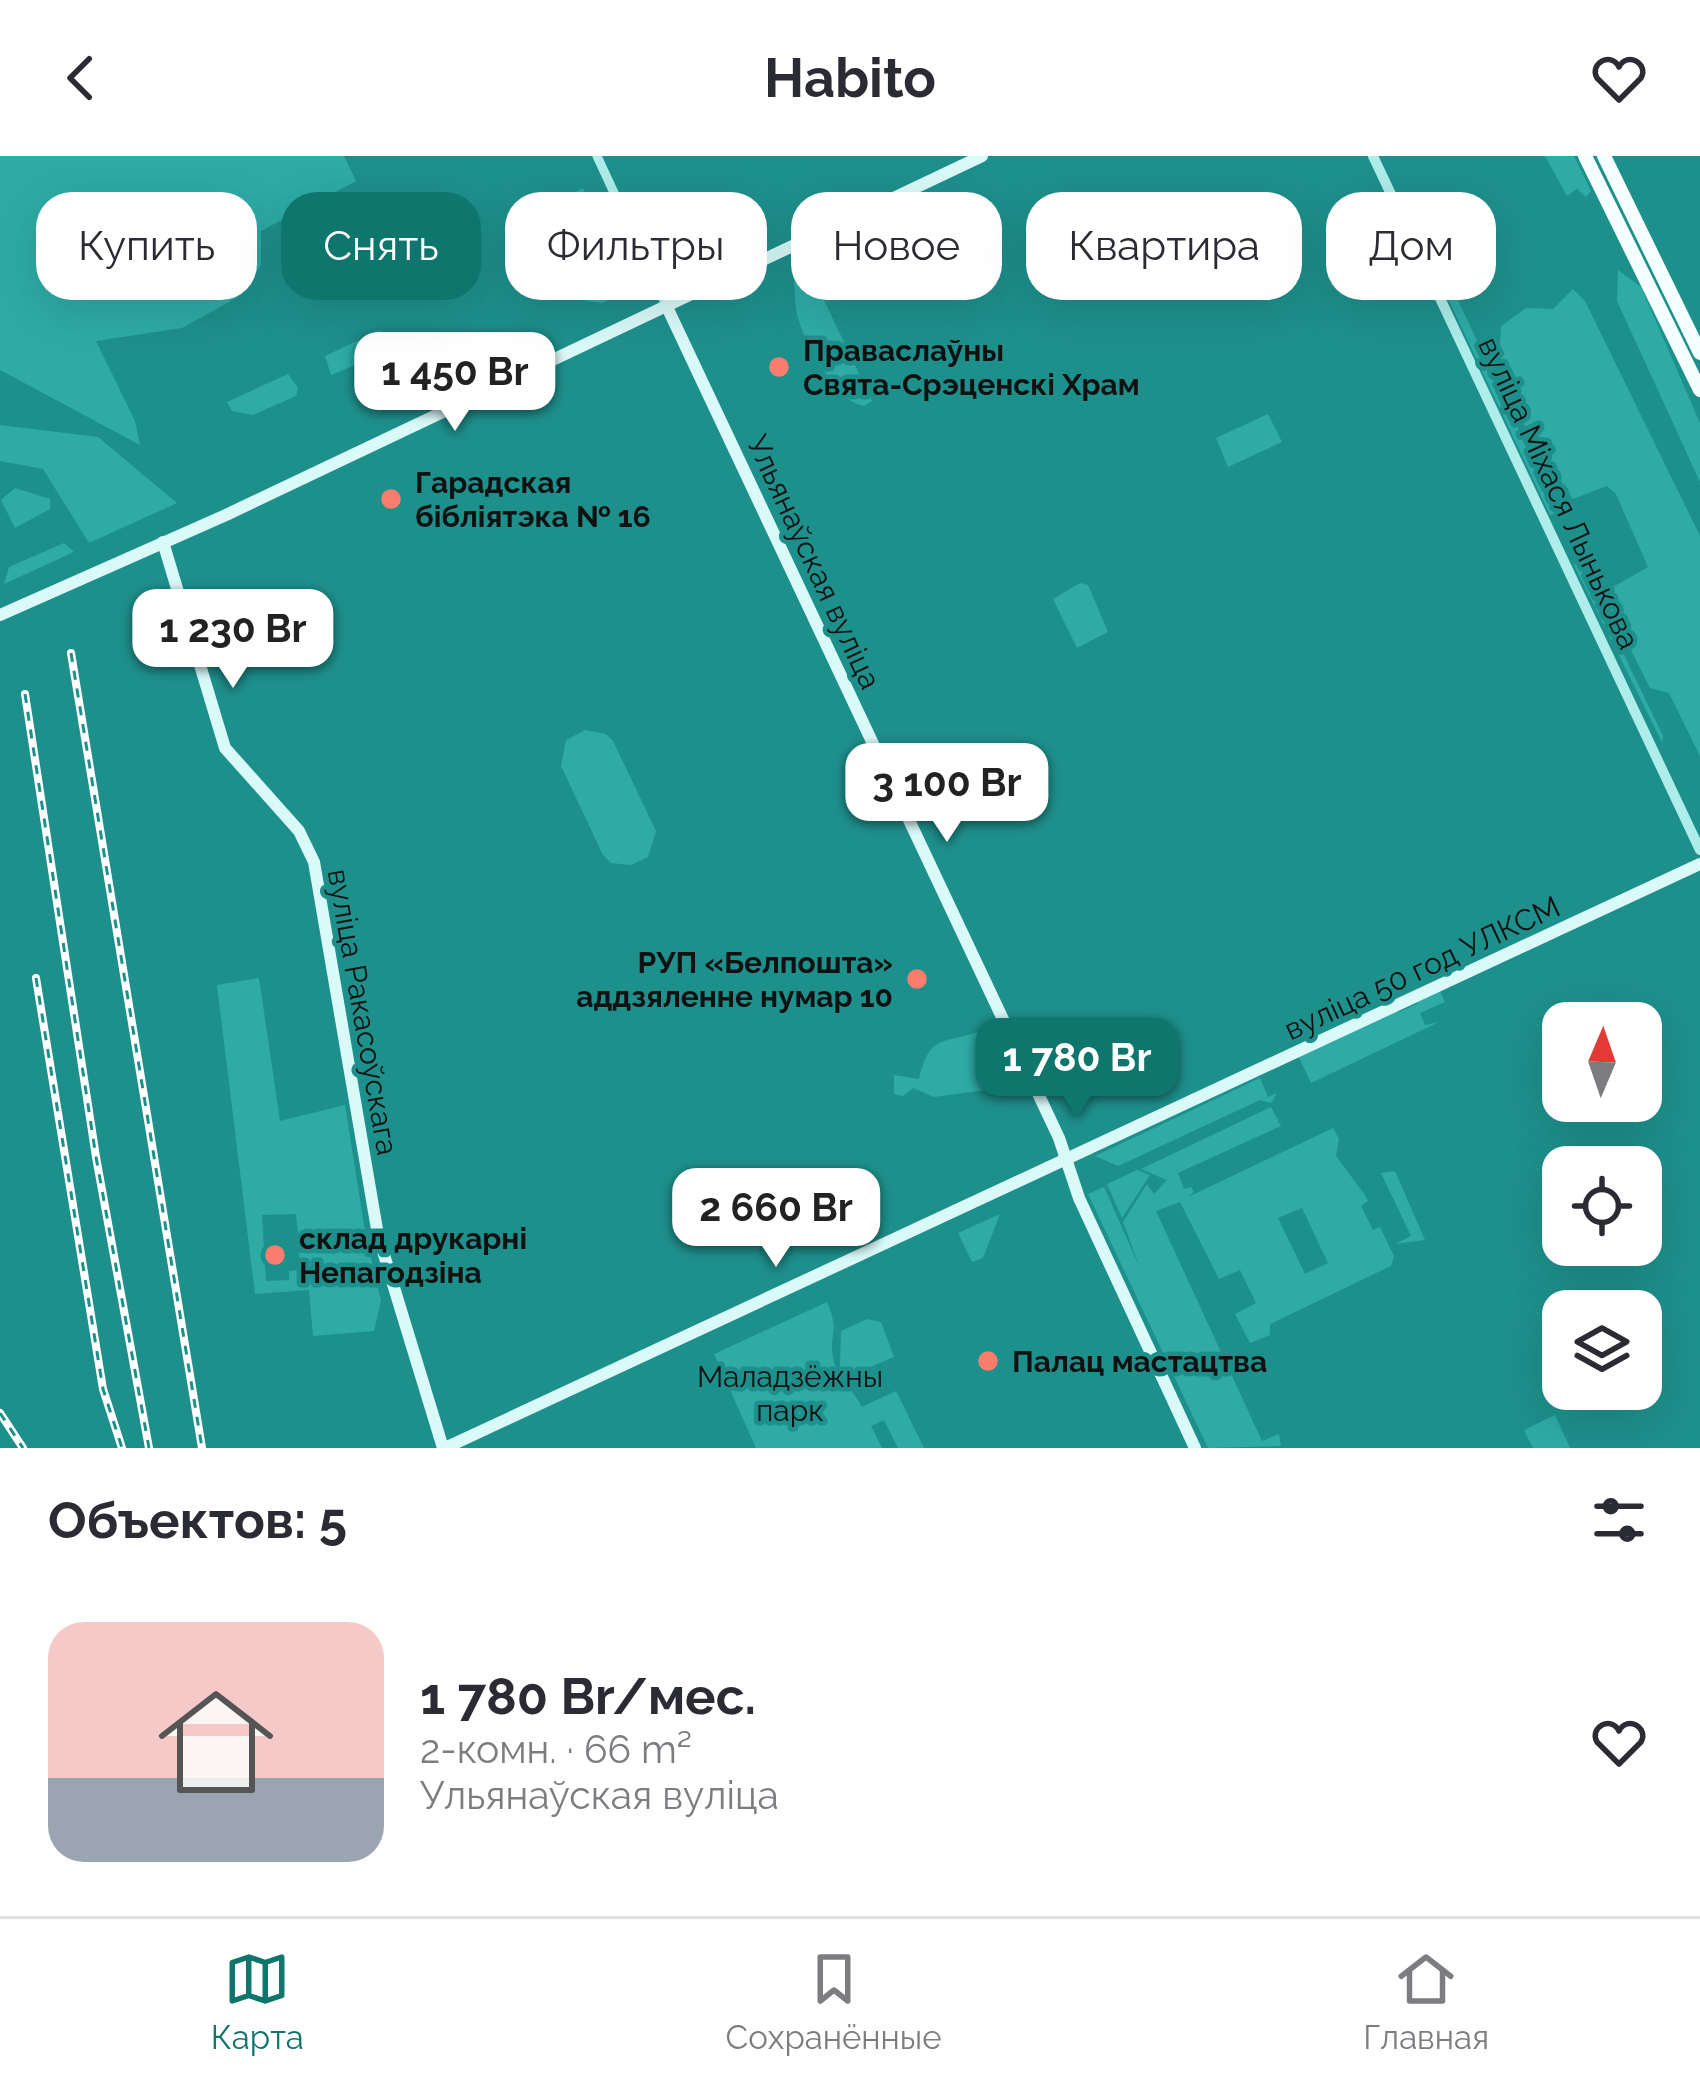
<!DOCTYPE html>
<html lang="ru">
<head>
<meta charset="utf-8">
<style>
  :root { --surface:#fff; --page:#f7f7f7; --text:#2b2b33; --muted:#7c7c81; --line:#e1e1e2; --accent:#0f766e }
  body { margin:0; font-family:Raleway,sans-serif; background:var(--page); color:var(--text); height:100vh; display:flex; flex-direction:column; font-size:45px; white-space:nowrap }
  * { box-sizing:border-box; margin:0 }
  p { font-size:39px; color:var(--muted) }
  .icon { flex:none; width:66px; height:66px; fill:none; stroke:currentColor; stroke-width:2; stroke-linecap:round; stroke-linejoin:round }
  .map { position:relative; height:1292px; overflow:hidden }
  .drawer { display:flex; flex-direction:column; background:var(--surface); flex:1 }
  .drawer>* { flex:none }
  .top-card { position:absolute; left:36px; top:36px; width:1629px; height:108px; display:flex; gap:24px }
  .needle { width:78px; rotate:2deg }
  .buttons { position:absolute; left:1542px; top:846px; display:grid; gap:24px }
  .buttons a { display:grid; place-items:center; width:120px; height:120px; border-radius:24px; background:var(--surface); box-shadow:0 12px 48px #0002; font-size:60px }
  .price { position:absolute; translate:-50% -102px; padding:0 27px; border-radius:24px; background:#fff; color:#222; font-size:39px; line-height:78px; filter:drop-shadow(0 3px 6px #0008) }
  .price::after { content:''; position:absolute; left:50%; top:72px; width:36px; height:27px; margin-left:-18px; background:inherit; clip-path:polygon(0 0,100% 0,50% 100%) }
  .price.active { background:var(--accent); color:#fff }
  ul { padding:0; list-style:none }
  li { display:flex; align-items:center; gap:36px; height:300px; padding:0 48px }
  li+li { border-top:3px solid var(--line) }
  li span { display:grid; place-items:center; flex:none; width:336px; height:240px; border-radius:36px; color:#555 }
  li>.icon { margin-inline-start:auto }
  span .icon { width:144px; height:144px; fill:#fffc; stroke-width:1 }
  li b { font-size:51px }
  h2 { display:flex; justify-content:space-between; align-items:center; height:144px; padding:0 48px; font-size:51px }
  .pill { padding:0 42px; border-radius:36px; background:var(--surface); box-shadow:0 12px 48px #0002; font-size:42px; line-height:108px }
  .pill.active { background:var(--accent); color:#fff }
  header { display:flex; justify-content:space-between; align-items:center; height:156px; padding:0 48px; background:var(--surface); font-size:54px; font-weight:700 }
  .tabs { display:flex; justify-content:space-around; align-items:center; height:168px; border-top:3px solid var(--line); background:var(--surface); font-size:33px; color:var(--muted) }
  .tabs a { display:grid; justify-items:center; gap:6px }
  .tabs .active { color:var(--accent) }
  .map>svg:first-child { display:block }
  .green { fill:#2eaba5; fill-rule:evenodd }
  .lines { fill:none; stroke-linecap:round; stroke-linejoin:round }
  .minor { stroke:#aeedea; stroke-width:9 }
  .tertiary { stroke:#aeedea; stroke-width:10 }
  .secondary { stroke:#dafaf9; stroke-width:12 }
  .primary { stroke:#f4ffff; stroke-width:14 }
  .rail-casing { stroke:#fff; stroke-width:8 }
  .rail { stroke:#1e908c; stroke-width:3; stroke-dasharray:9; stroke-linecap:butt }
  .poi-dot { fill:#fc7d6d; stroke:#1e908c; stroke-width:4.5 }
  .labels { text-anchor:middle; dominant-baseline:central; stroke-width:9; stroke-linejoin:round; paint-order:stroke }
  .poi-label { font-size:30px; font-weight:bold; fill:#111; stroke:#1e908c; text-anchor:start }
  .street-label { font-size:30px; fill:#111; stroke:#1e908c }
  .park-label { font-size:30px; fill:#111; stroke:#1e908c }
</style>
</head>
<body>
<header><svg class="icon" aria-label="back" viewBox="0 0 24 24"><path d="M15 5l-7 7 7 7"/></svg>Habito<svg class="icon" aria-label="heart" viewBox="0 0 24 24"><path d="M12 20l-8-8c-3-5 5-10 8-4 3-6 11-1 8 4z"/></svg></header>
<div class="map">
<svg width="1700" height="1292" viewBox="0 0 1700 1292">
  <rect width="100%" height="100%" fill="#1e908c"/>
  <g class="green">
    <polygon points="0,0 344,0 356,25 261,75 261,109 238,141 182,172 96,185 135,265 140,289 0,214"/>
    <polygon points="1545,0 1574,0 1591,35 1586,41 1577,33 1567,40"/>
    <polygon points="583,32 618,120 618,139 602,147 582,144 575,136 540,54"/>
    <path d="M 803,100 L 872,245 L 864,250 C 836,246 799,179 796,152 C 794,134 795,123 791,105 Z"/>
    <polygon points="1618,114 1641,131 1700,267 1700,326 1617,145"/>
    <polygon points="1442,130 1457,142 1558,357 1550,359"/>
    <polygon points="1573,133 1585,145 1700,380 1700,600 1669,537 1650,532 1606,444 1606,435 1648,411 1616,338 1607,330 1573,343 1560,324 1547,319 1499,212 1501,170 1526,152 1553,153"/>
    <polygon points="380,174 391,181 391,195 331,219 325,200"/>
    <polygon points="288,218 298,232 296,240 253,259 232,255 227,246"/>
    <polygon points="1268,258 1282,286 1228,311 1216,282"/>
    <polygon points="0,269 98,281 177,347 89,387 43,313 0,305"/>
    <polygon points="15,332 50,343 50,353 15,372 1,344"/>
    <polygon points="64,387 74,396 4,428 9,411"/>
    <polygon points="1579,406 1663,580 1662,586 1574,409"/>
    <polygon points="1080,427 1088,429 1108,476 1077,492 1053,443"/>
    <polygon points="585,574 606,578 613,585 656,675 648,701 631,709 611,707 603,699 561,610 566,584"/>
    <polygon points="259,822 280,965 345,949 366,1082 299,1087 296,1058 262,1059 266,1125 289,1124 289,1115 300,1114 299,1097 369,1093 381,1145 374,1175 313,1180 309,1134 255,1138 217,829"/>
    <polygon points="1438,831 1445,846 1420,857 1425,869 1439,866 1311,927 1297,897 1391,853 1399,856 1417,848 1420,839"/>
    <path d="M 982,874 L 979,891 L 1003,916 L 994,933 L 934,941 L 913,932 L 903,940 L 894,938 L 894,919 L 919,923 C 931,874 945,890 982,874 Z"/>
    <polygon points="1260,922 1268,941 1277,937 1271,947 1260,944 1118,1010 1095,1000"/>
    <path d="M 1271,951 L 1281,970 L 1178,1017 L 1184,1033 L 1191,1031 L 1194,1036 L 1188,1041 L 1333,972 L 1339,983 L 1336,1000 L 1365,1039 L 1368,1045 L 1361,1050 L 1373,1074 L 1380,1071 L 1394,1100 L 1391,1110 L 1270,1168 L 1270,1179 L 1250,1187 L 1235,1158 L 1256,1147 L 1240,1114 L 1219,1123 L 1180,1046 L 1156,1055 L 1262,1285 L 1279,1278 L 1281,1290 L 1208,1292 L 1088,1038 L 1104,1031 L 1140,1112 L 1123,1066 L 1147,1028 L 1154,1038 L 1167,1024 L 1141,1013 ZM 1302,1052 L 1328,1107 L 1305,1118 L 1278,1062 Z"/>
    <polygon points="1137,1014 1150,1019 1122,1062 1107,1028"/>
    <polygon points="1395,1015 1425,1084 1395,1088 1411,1080 1381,1017"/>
    <polygon points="1000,1058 983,1102 972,1106 958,1077"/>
    <path d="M 827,1146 C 840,1176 829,1176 833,1202 C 836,1220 854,1235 862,1251 L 896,1235 L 924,1292 L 898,1292 L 884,1264 L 871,1270 L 882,1292 L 756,1292 L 714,1198 Z"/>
    <polygon points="867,1163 881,1166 894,1201 849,1220 840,1210 841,1175"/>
    <polygon points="1555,1259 1570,1292 1533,1292 1524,1274"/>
  </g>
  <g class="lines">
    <polyline class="minor" points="597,0 667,151"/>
    <polyline class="tertiary" points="1373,0 1700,694"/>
    <g class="secondary">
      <polyline points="667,151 1059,982 1079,1042 1195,1292"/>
      <polyline points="163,386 225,592 299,675 314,706 378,1079 443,1292"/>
      <polyline points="0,459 226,359 982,0"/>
      <polyline points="445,1292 1700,708"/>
    </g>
    <g class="primary">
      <polyline points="1585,0 1700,234"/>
      <polyline points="1604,0 1700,197"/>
    </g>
    <defs>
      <g id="rail">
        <polyline points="71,497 202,1292"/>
        <polyline points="25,538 96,1001 149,1292"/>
        <polyline points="36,822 103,1233 122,1292"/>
        <polyline points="0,1257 23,1292"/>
      </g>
    </defs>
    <use href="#rail" class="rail-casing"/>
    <use href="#rail" class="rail"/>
  </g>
  <g class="poi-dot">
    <circle cx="779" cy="211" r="12"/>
    <circle cx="391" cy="343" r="12"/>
    <circle cx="917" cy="823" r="12"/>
    <circle cx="275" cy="1099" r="12"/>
    <circle cx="988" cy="1205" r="12"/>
  </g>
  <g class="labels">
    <g class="poi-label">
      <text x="803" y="194">Праваслаўны<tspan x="803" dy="34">Свята-Срэценскі Храм</tspan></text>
      <text x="415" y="326">Гарадская<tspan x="415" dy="34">бібліятэка № 16</tspan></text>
      <text x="893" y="806" text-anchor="end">РУП «Белпошта»<tspan x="893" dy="34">аддзяленне нумар 10</tspan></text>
      <text x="299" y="1082">склад друкарні<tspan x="299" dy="34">Непагодзіна</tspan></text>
      <text x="1012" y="1205">Палац мастацтва</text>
    </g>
    <g class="street-label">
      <text transform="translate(1559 337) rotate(65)">вуліца Міхася Лынькова</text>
      <text transform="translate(814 406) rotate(65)">Ульянаўская вуліца</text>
      <text transform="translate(1422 812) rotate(-25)">вуліца 50 год УЛКСМ</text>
      <text transform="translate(363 856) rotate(80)">вуліца Ракасоўскага</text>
    </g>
    <g class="park-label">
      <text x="790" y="1220">Маладзёжны<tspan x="790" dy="34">парк</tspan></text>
    </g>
  </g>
</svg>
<div class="buttons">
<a><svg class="needle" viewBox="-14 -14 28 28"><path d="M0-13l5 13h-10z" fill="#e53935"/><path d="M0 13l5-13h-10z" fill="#7c7c81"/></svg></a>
<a><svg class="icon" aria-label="locate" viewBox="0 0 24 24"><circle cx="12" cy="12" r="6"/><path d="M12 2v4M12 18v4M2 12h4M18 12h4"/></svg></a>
<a><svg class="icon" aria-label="layers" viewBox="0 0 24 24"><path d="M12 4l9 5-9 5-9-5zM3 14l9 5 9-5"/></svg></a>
</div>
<b class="price" style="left:455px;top:278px">1 450 Br</b>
<b class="price" style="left:233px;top:535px">1 230 Br</b>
<b class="price" style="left:947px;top:689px">3 100 Br</b>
<b class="price active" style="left:1077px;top:964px">1 780 Br</b>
<b class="price" style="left:776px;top:1114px">2 660 Br</b>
<div class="top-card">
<a class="pill">Купить</a>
<a class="pill active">Снять</a>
<a class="pill">Фильтры</a>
<a class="pill">Новое</a>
<a class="pill">Квартира</a>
<a class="pill">Дом</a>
</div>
</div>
<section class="drawer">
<h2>Объектов: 5<svg class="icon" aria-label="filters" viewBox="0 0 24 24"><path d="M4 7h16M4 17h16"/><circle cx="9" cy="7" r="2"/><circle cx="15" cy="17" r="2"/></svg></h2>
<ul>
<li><span style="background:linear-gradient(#f6c9c9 65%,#9aa5b1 0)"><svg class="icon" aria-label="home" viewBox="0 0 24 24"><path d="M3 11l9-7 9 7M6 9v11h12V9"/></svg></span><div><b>1 780 Br/мес.</b><p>2-комн. · 66 m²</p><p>Ульянаўская вуліца</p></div><svg class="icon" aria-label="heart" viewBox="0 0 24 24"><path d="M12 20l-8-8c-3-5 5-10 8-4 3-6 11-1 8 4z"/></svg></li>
</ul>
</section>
<nav class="tabs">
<a class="active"><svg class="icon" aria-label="map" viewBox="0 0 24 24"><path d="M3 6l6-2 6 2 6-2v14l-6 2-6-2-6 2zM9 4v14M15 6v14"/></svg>Карта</a>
<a><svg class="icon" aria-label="saved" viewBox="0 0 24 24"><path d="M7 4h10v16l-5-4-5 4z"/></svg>Сохранённые</a>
<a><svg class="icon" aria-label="home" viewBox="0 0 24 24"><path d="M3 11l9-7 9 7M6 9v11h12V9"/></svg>Главная</a>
</nav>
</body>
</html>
